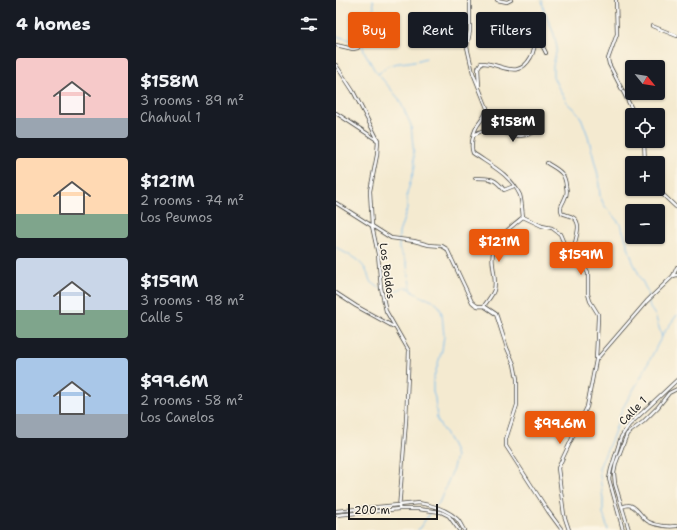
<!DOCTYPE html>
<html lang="en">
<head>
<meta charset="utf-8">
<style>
  :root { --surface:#171b24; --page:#242831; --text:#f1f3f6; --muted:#9ea1a6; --accent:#ea580c }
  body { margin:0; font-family:"Shantell Sans",sans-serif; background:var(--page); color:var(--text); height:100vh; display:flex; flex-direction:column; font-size:15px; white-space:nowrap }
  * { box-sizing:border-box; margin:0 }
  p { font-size:13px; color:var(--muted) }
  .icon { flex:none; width:22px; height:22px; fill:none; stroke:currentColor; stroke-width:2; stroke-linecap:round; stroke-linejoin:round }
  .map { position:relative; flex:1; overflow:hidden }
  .sheet { display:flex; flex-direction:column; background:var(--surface); width:336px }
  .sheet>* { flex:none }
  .top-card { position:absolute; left:12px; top:12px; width:269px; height:36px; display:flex; gap:8px }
  .needle { width:26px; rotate:120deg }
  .tools { position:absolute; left:289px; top:60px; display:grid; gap:8px }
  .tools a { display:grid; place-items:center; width:40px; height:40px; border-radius:4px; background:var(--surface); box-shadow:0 1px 3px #0004; font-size:20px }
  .scale { position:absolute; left:12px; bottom:10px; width:90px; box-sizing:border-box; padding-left:4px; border:2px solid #1c1c1c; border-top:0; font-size:11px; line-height:14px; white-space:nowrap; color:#1c1c1c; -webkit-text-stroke:3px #fcf5e5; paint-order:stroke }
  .price { position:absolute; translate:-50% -34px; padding:0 9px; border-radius:4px; background:var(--accent); color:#fff; font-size:13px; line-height:26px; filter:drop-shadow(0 1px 2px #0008) }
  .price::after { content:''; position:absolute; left:50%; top:24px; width:12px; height:9px; margin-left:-6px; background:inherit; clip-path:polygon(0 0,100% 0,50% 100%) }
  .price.current { background:#222; color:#fff }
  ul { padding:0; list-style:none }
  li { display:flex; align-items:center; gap:12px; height:100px; padding:0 16px }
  li span { display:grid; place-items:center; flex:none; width:112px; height:80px; border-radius:4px; color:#555 }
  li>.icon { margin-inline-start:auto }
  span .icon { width:48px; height:48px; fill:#fffc; stroke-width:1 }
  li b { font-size:17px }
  h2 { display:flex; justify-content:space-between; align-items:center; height:48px; padding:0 16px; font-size:17px }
  .chip { padding:0 14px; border-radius:4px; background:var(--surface); box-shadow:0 1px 3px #0004; font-size:14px; line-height:36px }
  .chip.current { background:var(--accent); color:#fff }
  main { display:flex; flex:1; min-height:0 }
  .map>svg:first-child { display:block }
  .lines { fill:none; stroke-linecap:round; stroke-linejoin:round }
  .stream { stroke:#79bbee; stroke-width:1 }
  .street-casing { stroke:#3c3b37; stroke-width:4 }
  .street { stroke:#fff; stroke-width:2.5 }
  .labels { text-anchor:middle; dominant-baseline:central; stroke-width:3.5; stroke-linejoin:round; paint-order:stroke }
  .street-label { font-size:11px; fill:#1c1c1c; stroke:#fcf5e5 }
</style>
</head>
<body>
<main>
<section class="sheet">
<h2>4 homes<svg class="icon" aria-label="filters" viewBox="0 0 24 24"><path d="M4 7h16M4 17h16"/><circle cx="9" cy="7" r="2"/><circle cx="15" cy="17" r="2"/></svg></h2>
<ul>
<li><span style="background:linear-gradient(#f6c9c9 75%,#9aa5b1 0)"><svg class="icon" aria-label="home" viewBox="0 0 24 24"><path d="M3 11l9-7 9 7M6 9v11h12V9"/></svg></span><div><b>$158M</b><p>3 rooms · 89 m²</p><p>Chahual 1</p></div></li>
<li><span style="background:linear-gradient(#ffd9b3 70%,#7fa58c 0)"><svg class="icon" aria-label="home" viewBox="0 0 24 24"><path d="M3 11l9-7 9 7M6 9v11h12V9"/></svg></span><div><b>$121M</b><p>2 rooms · 74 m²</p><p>Los Peumos</p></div></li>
<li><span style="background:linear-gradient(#c9d6e8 65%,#7fa58c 0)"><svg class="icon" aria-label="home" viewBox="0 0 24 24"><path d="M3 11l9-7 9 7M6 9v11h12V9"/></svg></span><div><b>$159M</b><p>3 rooms · 98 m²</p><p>Calle 5</p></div></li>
<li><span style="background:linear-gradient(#a9c7e8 70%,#9aa5b1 0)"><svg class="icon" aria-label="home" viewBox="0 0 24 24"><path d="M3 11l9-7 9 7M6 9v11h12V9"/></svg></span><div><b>$99.6M</b><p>2 rooms · 58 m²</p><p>Los Canelos</p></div></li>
</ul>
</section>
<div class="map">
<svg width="341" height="530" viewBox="0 0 341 530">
  <rect width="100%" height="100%" fill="#fcf5e5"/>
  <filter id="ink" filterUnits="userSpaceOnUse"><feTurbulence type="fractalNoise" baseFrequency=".025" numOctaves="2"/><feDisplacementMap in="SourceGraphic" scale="8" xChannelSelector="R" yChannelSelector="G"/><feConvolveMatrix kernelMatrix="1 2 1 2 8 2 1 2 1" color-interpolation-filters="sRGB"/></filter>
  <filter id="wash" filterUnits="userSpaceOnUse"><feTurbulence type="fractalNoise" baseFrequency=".012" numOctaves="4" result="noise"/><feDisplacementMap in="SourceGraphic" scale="16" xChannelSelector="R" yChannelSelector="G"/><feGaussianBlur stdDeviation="0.9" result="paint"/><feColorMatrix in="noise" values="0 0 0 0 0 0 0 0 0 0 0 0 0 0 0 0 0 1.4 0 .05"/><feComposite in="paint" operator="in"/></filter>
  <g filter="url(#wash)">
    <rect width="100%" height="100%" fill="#f4ead0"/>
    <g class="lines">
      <g class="stream">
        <polyline points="37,0 38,7 26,43 28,51 38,69 63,99 75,125 79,166 71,194 71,209 63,233 63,249 71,264 72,276 76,291 88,298 95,299 103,306 106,314 108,336 106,350 97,380 97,392 99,398 101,420 116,445 120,456 116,472 103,503 97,509"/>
        <polyline points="206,0 208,11 218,34 221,48 217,66 217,76 222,87 232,104 242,113 246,120 252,136 262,175 264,196 268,205 284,224 288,234 297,262 311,291 314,308 319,315 326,337"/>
        <polyline points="0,36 26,43"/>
        <path d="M 43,74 C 51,61 65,64 78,61 C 82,61 86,59 90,58"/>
        <path d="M 0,247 C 17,259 28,259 34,281 L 42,287 L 51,289 L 62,290 L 68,287 L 75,289"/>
        <polyline points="82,530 95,512"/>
        <polyline points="272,530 267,513 267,500 263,468 277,436 286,409 305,377 327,334 341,315"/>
      </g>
    </g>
  </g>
  <g filter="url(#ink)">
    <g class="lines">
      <defs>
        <g id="street">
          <path d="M 134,0 L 134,31 L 131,47 L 137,73 L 151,108 C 150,117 144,120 140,128 C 137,134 134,147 137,153 C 154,165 174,174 184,195 C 186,202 186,210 187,217"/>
          <polyline points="161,0 171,2 175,0"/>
          <polyline points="280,0 281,34 272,59 273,64 299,115"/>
          <polyline points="316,26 341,36"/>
          <polyline points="0,45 17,49 22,48"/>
          <polyline points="0,65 17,91 42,140 41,155 34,191 36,226 42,254 45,288 50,311 73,351 70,421 63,509"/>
          <path d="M 143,87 L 142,68 L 145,63 C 164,62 181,82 195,57 C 198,52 198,45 201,40 L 204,41 L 210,53"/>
          <polyline points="0,113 41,140"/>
          <path d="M 138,135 C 154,123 169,136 184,136 C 193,136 200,131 207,126"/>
          <polyline points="308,141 309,163"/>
          <path d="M 211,163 C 222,170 229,172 230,186 C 231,190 231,195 229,198 C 227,204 223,206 226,213 C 229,215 234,215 238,218 C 247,225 238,240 238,250 L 246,265"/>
          <path d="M 139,178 C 154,178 159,178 168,190 L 178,186"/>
          <polyline points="321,189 341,208"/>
          <path d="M 0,203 L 55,238 L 78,241 L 93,245 L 106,246 L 111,249 L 136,302 C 140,306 142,307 148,306 L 160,314 L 162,320 L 171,348 L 178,364 L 181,379 L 181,405 L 170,439 L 170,446 L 212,511 L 226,530"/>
          <polyline points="187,217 206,226 216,228 224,234 232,253 249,268 252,273 252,294 254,301 262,314 262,318 260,360 251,407 222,468 228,515 233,530"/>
          <polyline points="337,276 341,275"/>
          <polyline points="0,293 20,306 58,327"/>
          <path d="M 148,306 C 151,301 156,296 158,290 C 162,276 152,261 159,247 C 165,234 176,226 187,217"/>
          <polyline points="260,360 311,301 337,276 341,267"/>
          <path d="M 286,507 C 300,500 303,517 313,522 C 321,526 333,527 341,526"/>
          <path d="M 0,511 L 83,503 C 95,505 112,510 121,519 C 124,522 126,527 128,530"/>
          <polyline points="0,515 63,509 82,509 105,512 113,516 123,530"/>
          <polyline points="287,530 273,479 275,469 285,437 293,425 341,380"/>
          <polyline points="293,530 279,484 278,473 280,463 291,434 307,422 322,407 333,393 341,389"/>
        </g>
      </defs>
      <use href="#street" class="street-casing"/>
      <use href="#street" class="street"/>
    </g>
  </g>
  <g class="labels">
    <g class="street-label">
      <text transform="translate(51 271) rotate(82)">Los Boldos</text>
      <text transform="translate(297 411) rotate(-46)">Calle 1</text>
    </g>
  </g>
</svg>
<div class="tools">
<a><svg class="needle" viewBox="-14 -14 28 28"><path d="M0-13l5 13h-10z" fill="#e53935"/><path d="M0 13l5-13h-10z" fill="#9ea1a6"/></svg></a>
<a><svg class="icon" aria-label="locate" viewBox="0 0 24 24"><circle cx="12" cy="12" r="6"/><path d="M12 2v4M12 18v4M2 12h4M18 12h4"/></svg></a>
<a>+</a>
<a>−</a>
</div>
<div class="scale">200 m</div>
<b class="price current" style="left:177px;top:143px">$158M</b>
<b class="price" style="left:163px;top:263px">$121M</b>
<b class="price" style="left:245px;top:276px">$159M</b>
<b class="price" style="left:224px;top:445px">$99.6M</b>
<div class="top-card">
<a class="chip current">Buy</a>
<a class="chip">Rent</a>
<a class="chip">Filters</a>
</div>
</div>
</main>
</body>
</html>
